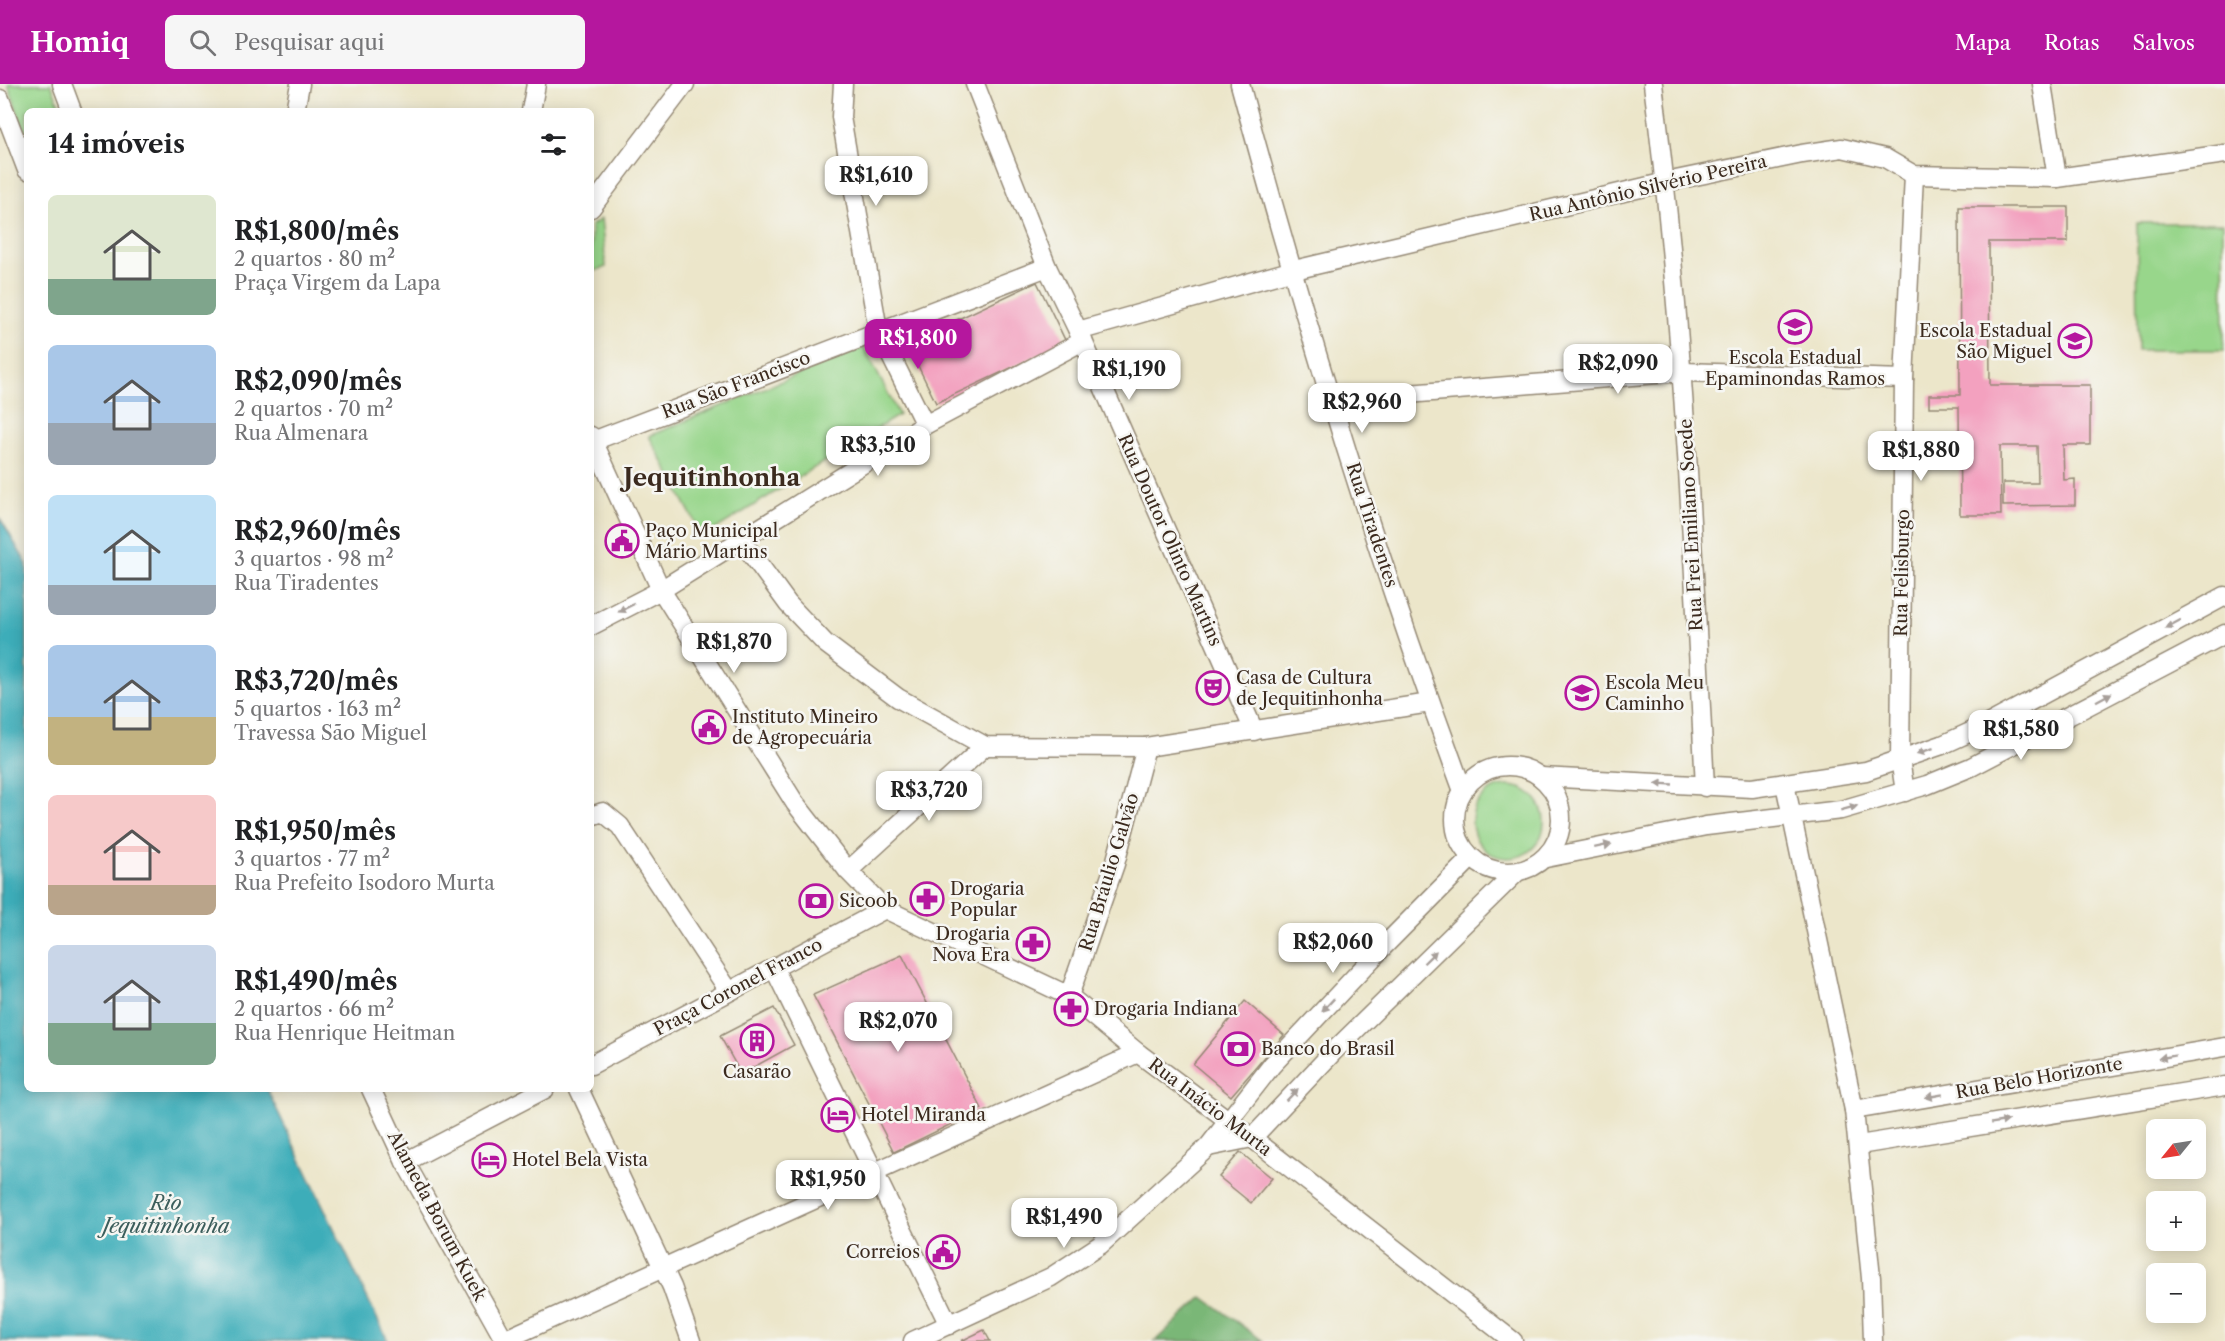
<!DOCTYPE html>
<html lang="pt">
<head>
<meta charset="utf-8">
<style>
  :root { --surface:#fff; --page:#f6f6f6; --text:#202124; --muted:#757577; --accent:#b5179e }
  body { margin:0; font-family:"Libre Caslon Text",serif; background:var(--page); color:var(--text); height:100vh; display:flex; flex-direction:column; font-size:22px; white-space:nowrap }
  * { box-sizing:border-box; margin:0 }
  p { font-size:20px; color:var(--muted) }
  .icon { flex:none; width:33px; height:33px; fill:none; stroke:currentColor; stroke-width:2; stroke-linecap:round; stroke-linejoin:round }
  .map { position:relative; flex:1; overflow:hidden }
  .drawer { position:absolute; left:24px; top:24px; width:570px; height:984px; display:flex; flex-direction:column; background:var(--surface); border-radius:9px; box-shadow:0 3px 15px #0003 }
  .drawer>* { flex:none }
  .needle { width:39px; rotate:240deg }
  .tools { position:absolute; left:2146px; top:1035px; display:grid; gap:12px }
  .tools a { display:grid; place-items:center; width:60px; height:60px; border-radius:9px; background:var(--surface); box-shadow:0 3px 15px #0003; font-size:30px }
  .price { position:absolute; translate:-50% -51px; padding:0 14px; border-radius:12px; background:#fff; color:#222; font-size:20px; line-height:39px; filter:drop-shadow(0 2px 3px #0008) }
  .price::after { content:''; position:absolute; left:50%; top:36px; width:18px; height:14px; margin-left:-9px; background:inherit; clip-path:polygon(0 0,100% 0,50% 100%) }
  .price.on { background:var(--accent); color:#fff }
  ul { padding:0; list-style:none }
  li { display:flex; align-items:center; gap:18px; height:150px; padding:0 24px }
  li span { display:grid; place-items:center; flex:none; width:168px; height:120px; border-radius:9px; color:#555 }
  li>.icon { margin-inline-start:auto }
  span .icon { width:72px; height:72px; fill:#fffc; stroke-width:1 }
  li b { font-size:26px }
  h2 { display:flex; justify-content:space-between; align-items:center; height:72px; padding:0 24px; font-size:26px }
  header { display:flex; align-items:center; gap:36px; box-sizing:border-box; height:84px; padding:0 30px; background:var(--accent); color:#fff }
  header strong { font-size:28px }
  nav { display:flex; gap:33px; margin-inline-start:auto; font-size:21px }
  .search { width:420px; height:54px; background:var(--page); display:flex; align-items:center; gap:15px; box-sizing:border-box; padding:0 21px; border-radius:9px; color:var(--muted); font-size:22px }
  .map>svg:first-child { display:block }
  .green { fill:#98d68b; stroke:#6a8054; stroke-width:1.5 }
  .forest { fill:#7ab777; stroke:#5a704a; stroke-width:1.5 }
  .water { fill:#3dadb9; stroke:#3c6c6c; stroke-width:1.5 }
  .building { fill:#f3a1bf }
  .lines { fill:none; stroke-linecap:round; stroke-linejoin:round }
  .street-casing { stroke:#948874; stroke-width:21 }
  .street { stroke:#fff; stroke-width:18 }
  .oneway { fill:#a79f9a }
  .labels { text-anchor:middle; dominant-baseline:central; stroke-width:5; stroke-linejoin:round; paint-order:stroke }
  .street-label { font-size:18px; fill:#3b2a1e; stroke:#f6f6f2 }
  .poi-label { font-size:18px; fill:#3b2a1e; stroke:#f6f6f2; text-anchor:start }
  .water-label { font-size:20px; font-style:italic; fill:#3c5e5c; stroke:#f6f6f2 }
  .district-label { font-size:24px; font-weight:bold; fill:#3b2a1e; stroke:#f6f6f2 }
</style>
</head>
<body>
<header>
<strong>Homiq</strong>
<div class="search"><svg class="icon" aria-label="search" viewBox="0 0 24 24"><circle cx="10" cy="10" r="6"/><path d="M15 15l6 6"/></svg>Pesquisar aqui</div>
<nav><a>Mapa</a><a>Rotas</a><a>Salvos</a></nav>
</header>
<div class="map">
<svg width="2225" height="1257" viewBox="0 0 2225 1257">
  <rect width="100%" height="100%" fill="#f6f6f2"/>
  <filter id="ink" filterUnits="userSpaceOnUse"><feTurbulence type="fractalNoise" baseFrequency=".0167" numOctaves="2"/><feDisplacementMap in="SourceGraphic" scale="12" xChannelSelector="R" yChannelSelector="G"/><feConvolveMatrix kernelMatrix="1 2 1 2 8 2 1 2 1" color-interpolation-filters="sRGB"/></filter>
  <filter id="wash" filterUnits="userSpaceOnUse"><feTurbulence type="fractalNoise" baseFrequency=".008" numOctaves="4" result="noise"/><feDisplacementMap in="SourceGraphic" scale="24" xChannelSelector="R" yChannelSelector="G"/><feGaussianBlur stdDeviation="1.35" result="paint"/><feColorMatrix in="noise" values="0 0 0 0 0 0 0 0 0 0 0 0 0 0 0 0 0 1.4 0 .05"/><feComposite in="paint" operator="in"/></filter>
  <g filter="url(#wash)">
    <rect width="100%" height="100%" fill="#ece6ca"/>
    <g class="green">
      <polygon points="8,0 51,0 62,27 27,27 27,55"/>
      <polygon points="601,135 606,183 591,188 591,142"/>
      <polygon points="2137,139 2223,139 2224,266 2138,266"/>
      <polygon points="864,263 899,331 703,453 649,352"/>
      <circle cx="1508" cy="738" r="36"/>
    </g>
    <polygon class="forest" points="1203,1213 1263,1257 1155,1257"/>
    <polygon class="water" points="0,434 27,480 27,1005 267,1005 388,1257 0,1257"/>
    <g id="blocks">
      <g class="building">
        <polygon points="1959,123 2068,123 2068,158 1989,158 1990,301 2090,301 2090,361 2063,361 2064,396 2075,395 2075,421 2003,422 2003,399 2038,399 2037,362 2000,362 2001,431 1960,431 1959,323 1929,323 1929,311 1960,311"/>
        <polygon points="1037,198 1066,258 936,319 907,259"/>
        <polygon points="902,871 982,1025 894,1068 813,911"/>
        <polygon points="1245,917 1284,951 1231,1012 1193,980"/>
        <polygon points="774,924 794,961 741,990 720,952"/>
        <polygon points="1240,1068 1272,1094 1251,1119 1219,1093"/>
        <polygon points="984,1246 990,1257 961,1257"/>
      </g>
    </g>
  </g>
  <g filter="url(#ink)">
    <use href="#blocks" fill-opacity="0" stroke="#948874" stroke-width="1.5"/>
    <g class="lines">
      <defs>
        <g id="street">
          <polyline points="62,0 72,27"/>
          <polyline points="843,0 841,33 878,246 925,341"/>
          <polyline points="975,0 1047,183 1083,257 1254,647"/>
          <path d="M 1240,0 C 1304,238 1377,475 1463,707"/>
          <path d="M 1653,0 C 1683,233 1693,468 1705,703"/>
          <polyline points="2042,0 2057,94"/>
          <polyline points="0,15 27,86"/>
          <polyline points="295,27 300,0"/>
          <polyline points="531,27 536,0"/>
          <polyline points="591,124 685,0"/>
          <polyline points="1078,247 1290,187 1666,98 1802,70 1842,64 1885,74 1914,91 2057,94 2225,70"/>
          <polyline points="1332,316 1683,288 1904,295"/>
          <polyline points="591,352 661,506 795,719 848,787 885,825 1069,912 1138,969 1252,1054 1513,1257"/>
          <polyline points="593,357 1047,183"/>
          <polyline points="742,457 788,520 825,559 898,614 985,662 1146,663 1430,619"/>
          <polyline points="591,542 661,506 925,341 1083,257"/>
          <circle cx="1508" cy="735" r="53"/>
          <polyline points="1541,693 1752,704 1866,687 1942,661 1988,640 2225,512"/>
          <polyline points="1785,700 1854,1026 1871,1194 1873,1257"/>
          <polyline points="1905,708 1900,675 1904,295 1914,91"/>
          <polyline points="591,732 603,728 620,742 729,907"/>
          <polyline points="1546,774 1706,742 1841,726 1927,701 1971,683 2225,550"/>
          <polyline points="848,787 985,662"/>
          <polyline points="774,884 949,1241"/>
          <polyline points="1069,912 1115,780 1146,663"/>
          <polyline points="591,981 885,825"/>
          <polyline points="371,1005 405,1078 505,1257"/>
          <polyline points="579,1005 672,1203 691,1257"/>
          <polyline points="1854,1026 2225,963"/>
          <polyline points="1859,1061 2225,1002"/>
          <polyline points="1208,1063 1252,1054 1334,967 1517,788"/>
          <polyline points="405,1078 545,1005"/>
          <polyline points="504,1256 1138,969"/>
          <polyline points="913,1257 1051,1193 1100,1161 1208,1063 1272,981 1382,864 1471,774"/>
        </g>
      </defs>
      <use href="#street" class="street-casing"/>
      <use href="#street" class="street"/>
    </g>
    <defs><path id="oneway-solid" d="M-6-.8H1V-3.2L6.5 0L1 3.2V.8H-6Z" transform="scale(1.5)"/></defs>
    <g class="oneway">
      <use href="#oneway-solid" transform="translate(626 524) rotate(153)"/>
      <use href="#oneway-solid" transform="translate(2173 540) rotate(152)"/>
      <use href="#oneway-solid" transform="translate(2104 613) rotate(-28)"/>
      <use href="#oneway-solid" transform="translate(1925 667) rotate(162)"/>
      <use href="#oneway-solid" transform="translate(1664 700) rotate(-177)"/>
      <use href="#oneway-solid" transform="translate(1849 724) rotate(-15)"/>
      <use href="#oneway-solid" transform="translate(1603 762) rotate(-12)"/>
      <use href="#oneway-solid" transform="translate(1430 873) rotate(-44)"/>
      <use href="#oneway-solid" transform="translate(1328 921) rotate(133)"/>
      <use href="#oneway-solid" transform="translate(2167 973) rotate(170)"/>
      <use href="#oneway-solid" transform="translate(1292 1011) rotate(-46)"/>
      <use href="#oneway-solid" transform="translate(1934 1012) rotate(170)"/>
      <use href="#oneway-solid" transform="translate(2000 1038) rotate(-9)"/>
    </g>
  </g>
  <defs>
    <symbol id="school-ring" viewBox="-11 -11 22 22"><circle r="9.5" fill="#f6f6f2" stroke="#b5179e" stroke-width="1.5"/><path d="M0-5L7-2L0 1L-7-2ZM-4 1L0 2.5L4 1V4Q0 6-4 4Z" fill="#b5179e"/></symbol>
    <symbol id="civic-ring" viewBox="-11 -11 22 22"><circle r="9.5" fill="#f6f6f2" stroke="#b5179e" stroke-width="1.5"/><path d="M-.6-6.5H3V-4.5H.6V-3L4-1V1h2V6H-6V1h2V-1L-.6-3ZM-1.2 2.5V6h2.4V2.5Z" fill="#b5179e"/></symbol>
    <symbol id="theatre-ring" viewBox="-11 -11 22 22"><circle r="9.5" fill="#f6f6f2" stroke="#b5179e" stroke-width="1.5"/><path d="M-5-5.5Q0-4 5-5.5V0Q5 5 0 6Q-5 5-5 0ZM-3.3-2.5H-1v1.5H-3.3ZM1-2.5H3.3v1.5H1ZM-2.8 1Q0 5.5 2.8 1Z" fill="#b5179e"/></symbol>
    <symbol id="pharmacy-ring" viewBox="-11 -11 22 22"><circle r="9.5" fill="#f6f6f2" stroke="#b5179e" stroke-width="1.5"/><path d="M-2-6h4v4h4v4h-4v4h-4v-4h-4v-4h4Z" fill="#b5179e"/></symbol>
    <symbol id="bank-ring" viewBox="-11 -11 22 22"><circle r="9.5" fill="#f6f6f2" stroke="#b5179e" stroke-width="1.5"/><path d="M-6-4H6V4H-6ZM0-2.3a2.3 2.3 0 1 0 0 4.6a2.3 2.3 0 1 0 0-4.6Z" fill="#b5179e"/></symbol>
    <symbol id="building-ring" viewBox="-11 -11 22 22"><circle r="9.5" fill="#f6f6f2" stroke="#b5179e" stroke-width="1.5"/><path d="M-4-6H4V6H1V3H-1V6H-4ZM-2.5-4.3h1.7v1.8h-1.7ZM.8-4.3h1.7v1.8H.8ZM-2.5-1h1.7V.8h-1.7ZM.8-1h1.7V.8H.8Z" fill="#b5179e"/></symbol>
    <symbol id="hotel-ring" viewBox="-11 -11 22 22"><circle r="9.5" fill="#f6f6f2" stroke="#b5179e" stroke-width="1.5"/><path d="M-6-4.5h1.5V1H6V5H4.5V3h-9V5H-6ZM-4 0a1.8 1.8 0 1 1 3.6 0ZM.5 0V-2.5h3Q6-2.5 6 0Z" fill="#b5179e"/></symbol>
  </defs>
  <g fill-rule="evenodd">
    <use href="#school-ring" x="1776" y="224" width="38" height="38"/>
    <use href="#school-ring" x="2056" y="238" width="38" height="38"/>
    <use href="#civic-ring" x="603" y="438" width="38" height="38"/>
    <use href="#theatre-ring" x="1194" y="585" width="38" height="38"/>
    <use href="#school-ring" x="1563" y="590" width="38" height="38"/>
    <use href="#civic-ring" x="690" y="624" width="38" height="38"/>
    <use href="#pharmacy-ring" x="908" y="796" width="38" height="38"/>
    <use href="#bank-ring" x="797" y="798" width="38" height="38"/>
    <use href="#pharmacy-ring" x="1014" y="841" width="38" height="38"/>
    <use href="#pharmacy-ring" x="1052" y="906" width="38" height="38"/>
    <use href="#building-ring" x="738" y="938" width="38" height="38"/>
    <use href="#bank-ring" x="1219" y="946" width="38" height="38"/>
    <use href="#hotel-ring" x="819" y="1012" width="38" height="38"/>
    <use href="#hotel-ring" x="470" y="1057" width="38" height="38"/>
    <use href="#civic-ring" x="924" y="1149" width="38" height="38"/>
  </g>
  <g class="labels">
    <g class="street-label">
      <text transform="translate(1648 104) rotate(-13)">Rua Antônio Silvério Pereira</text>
      <text transform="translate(736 301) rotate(-21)">Rua São Francisco</text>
      <text transform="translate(1372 441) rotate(72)">Rua Tiradentes</text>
      <text transform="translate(1691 441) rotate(-93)">Rua Frei Emiliano Soede</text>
      <text transform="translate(1170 456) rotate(66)">Rua Doutor Olinto Martins</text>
      <text transform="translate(1902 489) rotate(-89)">Rua Felisburgo</text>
      <text transform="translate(1109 788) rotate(-73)">Rua Bráulio Galvão</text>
      <text transform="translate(738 903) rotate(-28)">Praça Coronel Franco</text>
      <text transform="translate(2039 994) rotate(-10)">Rua Belo Horizonte</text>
      <text transform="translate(1210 1023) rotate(37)">Rua Inácio Murta</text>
      <text transform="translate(437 1132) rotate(62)">Alameda Borum Kuek</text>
    </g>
    <g class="poi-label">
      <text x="2052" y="247" text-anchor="end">Escola Estadual<tspan x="2052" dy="21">São Miguel</tspan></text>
      <text x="1795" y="274" text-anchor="middle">Escola Estadual<tspan x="1795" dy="21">Epaminondas Ramos</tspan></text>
      <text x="645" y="447">Paço Municipal<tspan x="645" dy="21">Mário Martins</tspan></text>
      <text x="1236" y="594">Casa de Cultura<tspan x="1236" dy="21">de Jequitinhonha</tspan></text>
      <text x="1605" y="599">Escola Meu<tspan x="1605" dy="21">Caminho</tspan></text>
      <text x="732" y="633">Instituto Mineiro<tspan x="732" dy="21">de Agropecuária</tspan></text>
      <text x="950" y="805">Drogaria<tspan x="950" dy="21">Popular</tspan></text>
      <text x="839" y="817">Sicoob</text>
      <text x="1010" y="850" text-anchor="end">Drogaria<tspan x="1010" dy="21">Nova Era</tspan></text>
      <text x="1094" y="925">Drogaria Indiana</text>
      <text x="1261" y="965">Banco do Brasil</text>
      <text x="757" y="988" text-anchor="middle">Casarão</text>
      <text x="861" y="1031">Hotel Miranda</text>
      <text x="512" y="1076">Hotel Bela Vista</text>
      <text x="920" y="1168" text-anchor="end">Correios</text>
    </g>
    <g class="water-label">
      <text x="166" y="1119">Rio<tspan x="166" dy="23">Jequitinhonha</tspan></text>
    </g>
    <g class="district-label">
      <text x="712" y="393">Jequitinhonha</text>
    </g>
  </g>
</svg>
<div class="tools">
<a><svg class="needle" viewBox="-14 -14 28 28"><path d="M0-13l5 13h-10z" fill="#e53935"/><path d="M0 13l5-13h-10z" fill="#757577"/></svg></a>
<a>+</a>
<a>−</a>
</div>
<b class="price" style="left:876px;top:123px">R$1,610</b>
<b class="price on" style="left:918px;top:286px">R$1,800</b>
<b class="price" style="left:1618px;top:311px">R$2,090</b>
<b class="price" style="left:1129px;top:317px">R$1,190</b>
<b class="price" style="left:1362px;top:350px">R$2,960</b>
<b class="price" style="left:878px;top:393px">R$3,510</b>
<b class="price" style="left:1921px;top:398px">R$1,880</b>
<b class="price" style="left:734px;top:590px">R$1,870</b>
<b class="price" style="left:2021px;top:677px">R$1,580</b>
<b class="price" style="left:929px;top:738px">R$3,720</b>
<b class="price" style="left:1333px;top:890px">R$2,060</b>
<b class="price" style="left:898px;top:969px">R$2,070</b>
<b class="price" style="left:828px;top:1127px">R$1,950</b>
<b class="price" style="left:1064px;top:1165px">R$1,490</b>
<section class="drawer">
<h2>14 imóveis<svg class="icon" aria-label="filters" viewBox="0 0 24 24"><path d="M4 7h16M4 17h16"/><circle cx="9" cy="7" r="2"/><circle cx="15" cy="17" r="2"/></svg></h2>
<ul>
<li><span style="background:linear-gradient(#dfe7d0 70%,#7fa58c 0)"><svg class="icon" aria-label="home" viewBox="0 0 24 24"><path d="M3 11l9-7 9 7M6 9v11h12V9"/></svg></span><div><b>R$1,800/mês</b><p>2 quartos · 80 m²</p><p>Praça Virgem da Lapa</p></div></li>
<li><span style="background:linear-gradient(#a9c7e8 65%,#9aa5b1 0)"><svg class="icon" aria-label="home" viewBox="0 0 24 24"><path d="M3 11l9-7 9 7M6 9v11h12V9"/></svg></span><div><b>R$2,090/mês</b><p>2 quartos · 70 m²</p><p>Rua Almenara</p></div></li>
<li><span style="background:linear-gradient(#bfe0f5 75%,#9aa5b1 0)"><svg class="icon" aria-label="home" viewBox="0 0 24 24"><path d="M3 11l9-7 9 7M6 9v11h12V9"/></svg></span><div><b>R$2,960/mês</b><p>3 quartos · 98 m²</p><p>Rua Tiradentes</p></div></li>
<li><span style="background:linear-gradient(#a9c7e8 60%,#c2b280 0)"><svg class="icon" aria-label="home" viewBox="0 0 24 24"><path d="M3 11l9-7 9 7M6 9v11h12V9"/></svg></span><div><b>R$3,720/mês</b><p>5 quartos · 163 m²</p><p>Travessa São Miguel</p></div></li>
<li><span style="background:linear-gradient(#f6c9c9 75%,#b9a48a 0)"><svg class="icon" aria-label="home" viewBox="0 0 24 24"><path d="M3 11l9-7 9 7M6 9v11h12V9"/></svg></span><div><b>R$1,950/mês</b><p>3 quartos · 77 m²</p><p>Rua Prefeito Isodoro Murta</p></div></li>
<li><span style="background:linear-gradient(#c9d6e8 65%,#7fa58c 0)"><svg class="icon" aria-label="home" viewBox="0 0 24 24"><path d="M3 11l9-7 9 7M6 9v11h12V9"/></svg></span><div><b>R$1,490/mês</b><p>2 quartos · 66 m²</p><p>Rua Henrique Heitman</p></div></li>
</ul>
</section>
</div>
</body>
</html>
